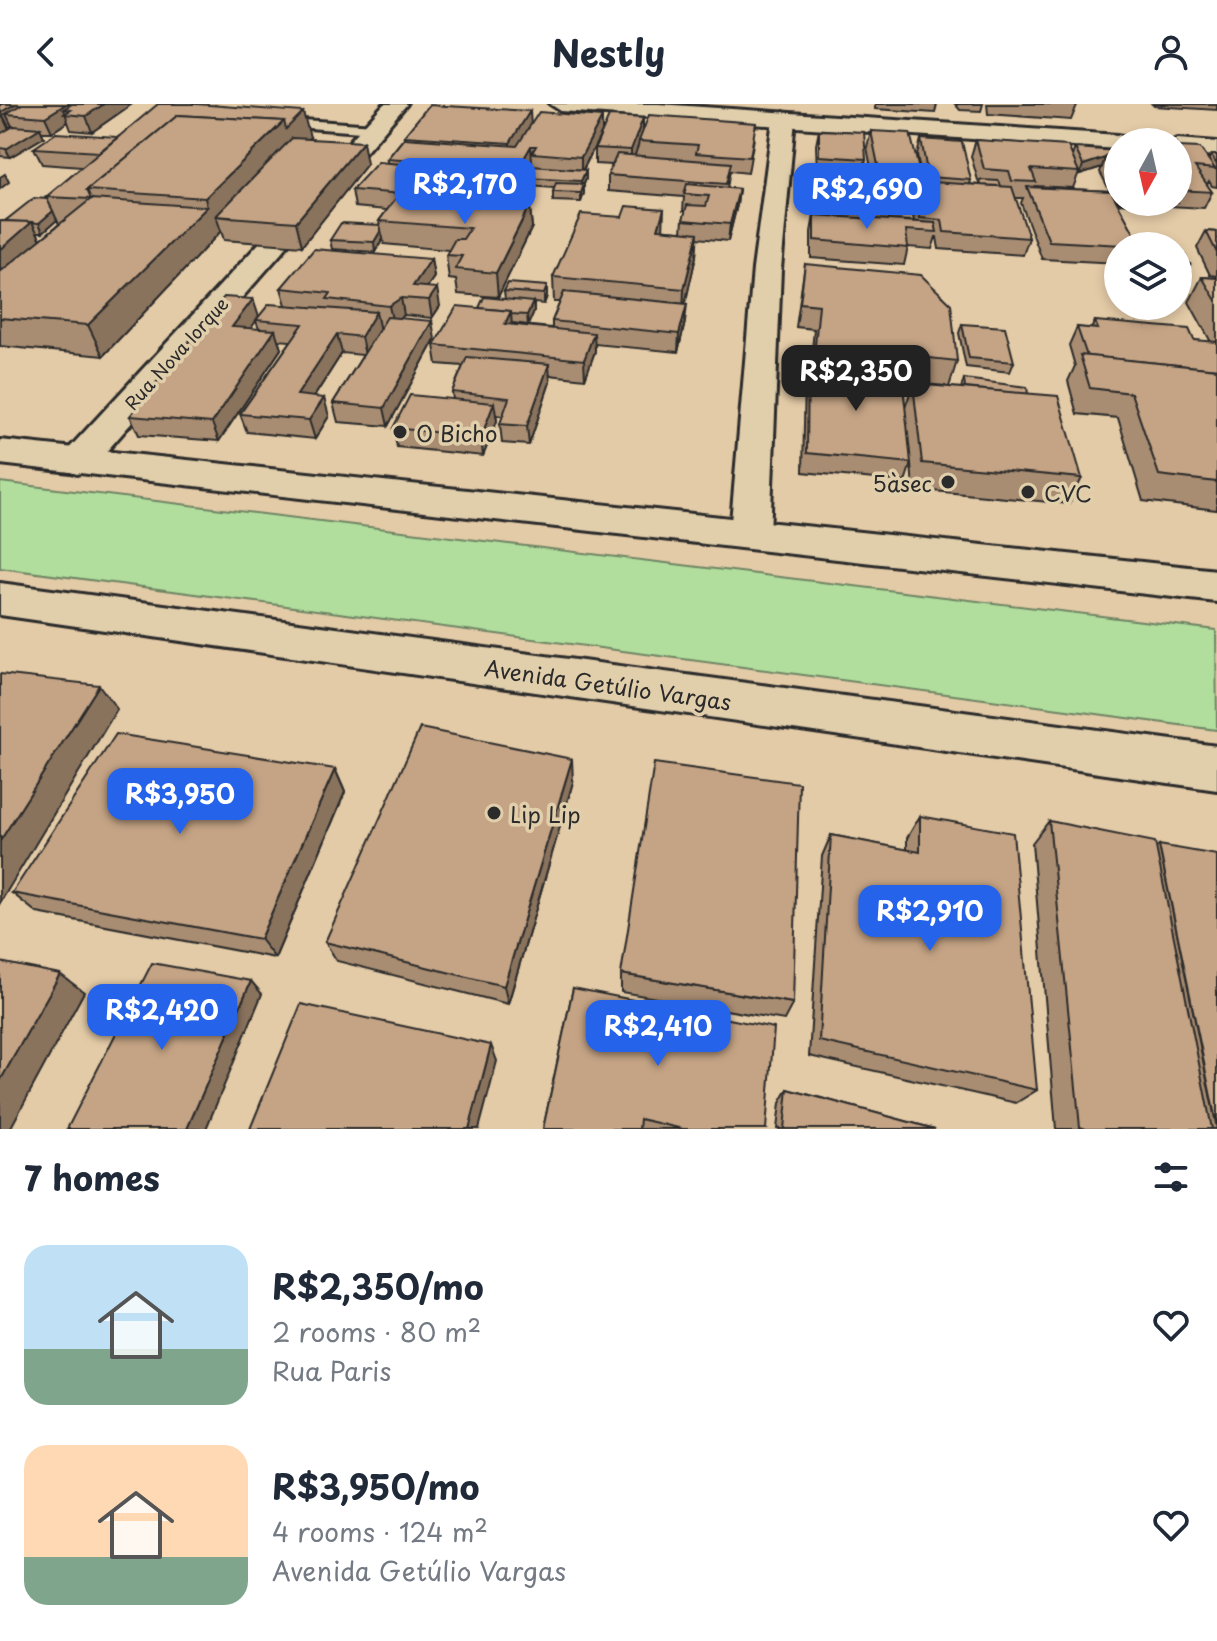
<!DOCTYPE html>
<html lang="en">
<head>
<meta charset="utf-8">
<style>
  :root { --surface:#fff; --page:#f6f6f7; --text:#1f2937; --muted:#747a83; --accent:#2563eb }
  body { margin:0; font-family:"Playpen Sans",sans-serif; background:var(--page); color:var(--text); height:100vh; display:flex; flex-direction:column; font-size:30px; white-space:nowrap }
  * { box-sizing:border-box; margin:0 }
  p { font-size:26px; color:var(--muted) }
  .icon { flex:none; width:44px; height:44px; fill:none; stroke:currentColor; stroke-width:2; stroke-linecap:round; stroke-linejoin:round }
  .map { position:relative; height:1025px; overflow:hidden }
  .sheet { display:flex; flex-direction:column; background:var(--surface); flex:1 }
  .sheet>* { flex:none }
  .needle { width:52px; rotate:188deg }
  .buttons { position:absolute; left:1104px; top:24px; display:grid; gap:16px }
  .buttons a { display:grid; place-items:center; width:88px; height:88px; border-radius:50%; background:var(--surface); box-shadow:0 4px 12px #0003; font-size:40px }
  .price { position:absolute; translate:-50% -68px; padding:0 18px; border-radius:16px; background:var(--accent); color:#fff; font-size:26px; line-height:52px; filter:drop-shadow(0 2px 4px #0008) }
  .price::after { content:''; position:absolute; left:50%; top:48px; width:24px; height:18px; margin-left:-12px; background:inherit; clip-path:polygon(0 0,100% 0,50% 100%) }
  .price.active { background:#222; color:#fff }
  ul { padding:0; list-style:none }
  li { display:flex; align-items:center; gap:24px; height:200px; padding:0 24px }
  li span { display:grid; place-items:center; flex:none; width:224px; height:160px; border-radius:24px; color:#555 }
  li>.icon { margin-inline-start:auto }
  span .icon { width:96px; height:96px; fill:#fffc; stroke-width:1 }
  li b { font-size:34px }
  h2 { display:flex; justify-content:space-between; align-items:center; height:96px; padding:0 24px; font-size:34px }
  header { display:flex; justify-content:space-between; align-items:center; height:104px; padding:0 24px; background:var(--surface); font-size:36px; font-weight:700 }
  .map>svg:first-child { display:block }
  .green { fill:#b1de9d; stroke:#6e8464; stroke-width:2 }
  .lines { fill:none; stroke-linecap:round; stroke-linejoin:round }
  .lane-casing { stroke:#2b2b2b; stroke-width:6 }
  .street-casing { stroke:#2b2b2b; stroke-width:6 }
  .secondary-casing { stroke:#2b2b2b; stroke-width:6 }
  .primary-casing { stroke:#2b2b2b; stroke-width:6 }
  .lane { fill:#e1cfac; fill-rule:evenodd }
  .street { fill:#e1cfac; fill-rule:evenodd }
  .secondary { fill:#e1cfac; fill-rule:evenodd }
  .primary { fill:#e1cfac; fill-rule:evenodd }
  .wall { fill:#a98d72; stroke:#2b2b2b; stroke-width:2; fill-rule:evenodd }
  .shaded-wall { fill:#8a735d; stroke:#2b2b2b; stroke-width:2 }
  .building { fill:#c5a485; stroke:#2b2b2b; stroke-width:2 }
  .poi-dot { fill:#2b2b2b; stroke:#e1cfac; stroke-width:3 }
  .labels { text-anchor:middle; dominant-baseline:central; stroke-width:7; stroke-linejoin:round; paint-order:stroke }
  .far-street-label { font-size:18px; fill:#2b2b2b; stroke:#e1cfac }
  .poi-label { font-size:22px; fill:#2b2b2b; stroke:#e1cfac; text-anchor:start }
  .street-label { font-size:22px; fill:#2b2b2b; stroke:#e1cfac }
</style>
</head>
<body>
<header><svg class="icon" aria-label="back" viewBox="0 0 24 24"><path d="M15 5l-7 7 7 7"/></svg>Nestly<svg class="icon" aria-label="person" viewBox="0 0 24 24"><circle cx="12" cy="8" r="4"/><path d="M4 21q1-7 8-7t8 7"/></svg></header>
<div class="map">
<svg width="1217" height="1025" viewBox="0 0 1217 1025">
  <rect width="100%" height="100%" fill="#e4cba7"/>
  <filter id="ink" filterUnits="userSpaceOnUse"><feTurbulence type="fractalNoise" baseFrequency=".0125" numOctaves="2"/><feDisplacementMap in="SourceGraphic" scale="16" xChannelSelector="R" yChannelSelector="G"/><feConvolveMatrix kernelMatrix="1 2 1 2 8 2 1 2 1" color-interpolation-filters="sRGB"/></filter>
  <g filter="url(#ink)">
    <polygon class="green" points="0,378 1216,526 1217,626 0,464"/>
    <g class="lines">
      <defs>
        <polygon id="lane" points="274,14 374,21 381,25 374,29 269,21 269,15"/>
        <g id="street">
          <polygon points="384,0 407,0 352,64 334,64 331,59 334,54"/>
          <polygon points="784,8 795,15 781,165 770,430 764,440 750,444 736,440 730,430 753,165 773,15"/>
          <polygon points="274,132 284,134 288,140 284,146 90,366 77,370 64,366 58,358 64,350 264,134"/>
        </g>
        <g id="secondary">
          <polygon points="550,0 658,0 1118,31 1126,33 1130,38 1118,38 1118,45 561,7"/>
          <polygon points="1178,35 1217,38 1217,52 1178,49 1178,38 1169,38"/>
        </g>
        <g id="primary">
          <polygon points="0,336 1217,466 1217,498 0,360"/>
          <polygon points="0,479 1217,642 1217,686 0,511"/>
        </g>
      </defs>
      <use href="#lane" class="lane-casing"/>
      <use href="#street" class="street-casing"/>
      <use href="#secondary" class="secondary-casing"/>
      <use href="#primary" class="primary-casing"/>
      <use href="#lane" class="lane"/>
      <use href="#street" class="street"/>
      <use href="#secondary" class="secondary"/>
      <use href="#primary" class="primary"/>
    </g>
    <g class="wall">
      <polygon points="0,0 132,0 92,28 71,26 68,18 52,28 41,28 44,33 10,53 0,52"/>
      <polygon points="875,0 937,0 935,9 875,5"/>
      <polygon points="955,0 983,0 981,7 960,6"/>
      <polygon points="987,0 1077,0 1077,1 1071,16 988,10"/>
      <polygon points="1152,0 1217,0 1217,6 1154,2"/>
      <path d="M 215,1 L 310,33 L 308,35 L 367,60 L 302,142 L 224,136 L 221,127 L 103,252 L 0,242 L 0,117 L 5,117 L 47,95 L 46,93 L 82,63 L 42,60 L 34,44 L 118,33 ZM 57,116 L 59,120 L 41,135 L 37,128 L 43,128 Z"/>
      <path d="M 602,13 L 602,28 L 643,14 L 643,25 L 754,34 L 748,69 L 730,67 L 727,84 L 739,85 L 737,101 L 728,137 L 697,134 L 696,152 L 685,199 L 685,218 L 678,248 L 595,240 L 595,247 L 585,275 L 549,271 L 550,278 L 529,341 L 502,339 L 500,320 L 503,312 L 496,311 L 497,317 L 483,352 L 397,343 L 393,324 L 453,295 L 452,288 L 463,262 L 437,260 L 434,241 L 479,204 L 505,195 L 504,187 L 547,182 L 547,192 L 544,200 L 534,199 L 534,207 L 528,221 L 512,219 L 512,220 L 552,224 L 552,217 L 560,198 L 554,198 L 553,173 L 663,126 L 682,127 L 683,116 L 686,107 L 683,107 L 684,93 L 608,87 L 608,71 L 612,61 L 595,60 L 595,44 L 599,34 L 583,66 L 586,75 L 584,80 L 584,89 L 581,98 L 553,97 L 553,88 L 554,84 L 530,82 L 533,100 L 530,104 L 532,123 L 498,193 L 458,190 L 456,176 L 449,175 L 446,151 L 449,146 L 384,140 L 383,135 L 375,148 L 332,145 L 330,136 L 380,121 L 379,117 L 387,106 L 355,103 L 352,86 L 387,59 L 387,55 L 404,34 L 404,32 L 531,22 ZM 532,58 L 533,63 L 526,74 L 526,81 L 520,79 Z"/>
      <path d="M 819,26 L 866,55 L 862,71 L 860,71 L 860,74 L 873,75 L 867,43 L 871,27 L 920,67 L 917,51 L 921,35 L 971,76 L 970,80 L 978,81 L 979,80 L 971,52 L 976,36 L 1072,52 L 1075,44 L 1118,47 L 1118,98 L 1178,98 L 1178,43 L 1209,55 L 1211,51 L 1217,51 L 1217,83 L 1212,82 L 1209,77 L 1207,81 L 1212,88 L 1204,104 L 1117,99 L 1141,142 L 1118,142 L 1118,159 L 1042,155 L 1021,99 L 1023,94 L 1015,94 L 1029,134 L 1023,151 L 939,145 L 937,133 L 936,133 L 932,145 L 908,143 L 904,161 L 811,154 L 811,128 L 814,111 L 822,111 L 822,103 L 812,102 L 813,87 L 816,71 L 817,71 L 817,68 L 816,41 ZM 1102,63 L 1100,68 L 1110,87 L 1034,83 L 1035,82 L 1073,84 L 1079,68 L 1080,70 ZM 888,89 L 895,89 L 896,105 L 912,106 L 914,117 L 889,116 L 890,110 Z"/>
      <polygon points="1206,127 1217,128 1217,172 1210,171 1197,144"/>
      <polygon points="1178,150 1190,160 1186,169 1178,168"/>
      <path d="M 431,155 L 434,173 L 427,183 L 440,202 L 432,214 L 404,211 L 401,214 L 435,235 L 388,322 L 338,318 L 333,299 L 363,251 L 342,249 L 314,293 L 329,312 L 315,335 L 247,328 L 240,310 L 291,237 L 278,236 L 281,245 L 219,337 L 139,331 L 130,312 L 259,213 L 286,201 L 281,184 ZM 256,217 L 259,225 L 250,225 L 255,218 Z"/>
      <path d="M 805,160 L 957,257 L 949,283 L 961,284 L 964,275 L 1028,290 L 1082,374 L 1069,400 L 913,385 L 911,359 L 905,378 L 803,368 L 805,274 L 808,256 L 811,256 L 814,225 L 796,223 ZM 903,278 L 946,282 L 913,280 L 905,304 Z"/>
      <polygon points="1202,173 1217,174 1217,406 1143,397 1118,314 1077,310 1068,277 1075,262 1069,241 1077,223 1091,225 1095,217 1194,236 1211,238 1189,198"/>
      <polygon points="962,220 1014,258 1010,268 966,263 959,229"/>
      <polygon points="335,665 345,688 275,854 37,809 12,789"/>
      <polygon points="573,678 508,900 337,857 325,838"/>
      <polygon points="920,712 1037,986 1016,999 809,952 822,752 831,731 907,746 907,734"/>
      <polygon points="1049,717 1156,744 1159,741 1217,1025 1056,1025 1032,739"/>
      <polygon points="621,870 793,899 784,916 621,888"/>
      <polygon points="573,884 766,1025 543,1025"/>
      <polygon points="788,985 935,1025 777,1025 780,999"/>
    </g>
    <g class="shaded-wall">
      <polygon points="15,0 48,0 6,10 12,22 9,23 1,8"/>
      <polygon points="66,0 96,0 71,6 64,5 68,18 52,28 45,13"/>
      <polygon points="104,0 132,0 92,28 86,12"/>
      <polygon points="530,7 531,23 511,55 510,39"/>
      <polygon points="303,8 310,33 233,114 216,112 221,127 103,252 88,221 207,103 205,94 284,17"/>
      <polygon points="3,13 10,28 0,35 0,14"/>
      <polygon points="602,13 602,28 581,69 581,53"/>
      <polygon points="643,14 643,30 639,37 638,42 631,62 631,46"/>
      <polygon points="40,24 44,33 10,53 6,45"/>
      <polygon points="363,38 367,60 302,142 296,118"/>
      <polygon points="531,42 532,58 519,82 518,65"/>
      <polygon points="1105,54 1102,63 1080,70 1083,61"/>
      <polygon points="586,66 586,75 581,86 581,77"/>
      <polygon points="5,70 9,78 0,85 0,73"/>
      <polygon points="584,80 584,89 581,98 581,89"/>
      <polygon points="532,83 533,100 530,104 532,123 498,193 496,169 525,111 523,94"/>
      <polygon points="739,85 737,101 728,137 730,120"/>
      <polygon points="664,105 663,129 658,125"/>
      <polygon points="53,107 57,116 43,128 39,119"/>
      <polygon points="32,118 41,136 0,172 0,146"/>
      <polygon points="381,126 383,135 375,148 374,138"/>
      <polygon points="698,129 696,152 683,210 684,185"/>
      <polygon points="431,155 434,173 419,195 413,182"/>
      <polygon points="547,182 547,192 544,200 544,190"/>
      <polygon points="437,184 440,202 432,214 429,196"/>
      <polygon points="401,194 404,211 393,220 389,202"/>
      <polygon points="253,195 259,213 238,242 232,223"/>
      <polygon points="533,198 534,207 528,221 527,211"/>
      <polygon points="687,200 685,218 678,248 679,230"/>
      <polygon points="511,207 512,225 505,220"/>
      <polygon points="376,208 380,227 365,251 361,233"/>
      <polygon points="432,217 435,235 388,322 384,304"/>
      <polygon points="275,226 281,245 219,337 212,319"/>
      <polygon points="594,229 595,247 585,275 584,256"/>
      <polygon points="337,230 342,249 303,310 297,291"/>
      <polygon points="549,260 550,278 529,341 527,322"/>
      <polygon points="324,294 329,312 315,335 309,316"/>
      <polygon points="494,299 497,317 483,352 481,333"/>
      <polygon points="99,581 117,605 0,799 0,737"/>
      <polygon points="572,655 573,678 508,900 504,882"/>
      <polygon points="335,665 345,688 275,854 260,835"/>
      <polygon points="60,870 84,888 10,1025 0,1025 0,977"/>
      <polygon points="251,877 262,890 206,1025 187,1025"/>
      <polygon points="491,941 497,957 479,1025 469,1025"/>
    </g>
    <g class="building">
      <polygon points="0,0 15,0 1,8 0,8"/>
      <polygon points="22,0 66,0 45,13 6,10"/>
      <polygon points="72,0 104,0 86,12 64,10 71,6 64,5"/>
      <polygon points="158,0 196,0 303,8 286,25 284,17 178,11 87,86 91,95 46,93"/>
      <polygon points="429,1 530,7 510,39 404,32"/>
      <polygon points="539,8 602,13 581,53 532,49 536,42 531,42 518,65 387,55 404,34 517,42"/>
      <polygon points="178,11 284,17 205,94 87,86"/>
      <polygon points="649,11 756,19 750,53 696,49 698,41 639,37"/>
      <polygon points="609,12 643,14 631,46 595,44"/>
      <polygon points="14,22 40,24 6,45 0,44 0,30"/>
      <polygon points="819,26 864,28 866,55 819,52"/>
      <polygon points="871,27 910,29 921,74 880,71"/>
      <polygon points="56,29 118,33 99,48 34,44"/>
      <polygon points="292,34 363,38 296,118 216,112"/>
      <polygon points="921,35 962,38 971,76 928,73"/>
      <polygon points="976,36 1068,42 1079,68 1031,65 1036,78 1012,77 1009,67 984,65"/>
      <polygon points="1178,43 1200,44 1215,65 1195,63 1212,88 1178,86"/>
      <polygon points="1075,44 1118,47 1107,51 1105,54 1083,61"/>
      <polygon points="1118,47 1118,72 1107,51"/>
      <polygon points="617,50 731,59 726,80 608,71"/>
      <polygon points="1211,51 1217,51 1217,61"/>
      <polygon points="378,58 492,68 532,83 523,94 479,96 352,86"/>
      <polygon points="531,62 586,66 581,77 526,74"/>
      <polygon points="818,66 860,69 860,74 818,71"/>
      <polygon points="816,71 887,76 890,110 824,104 825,87 815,86"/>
      <polygon points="898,76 1012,83 1029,134 944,128 942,116 920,114 917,90 900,89"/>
      <polygon points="980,76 999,77 1001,82 981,81"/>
      <polygon points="556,79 584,80 581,89 553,88"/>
      <polygon points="687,80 739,85 730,120 683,116 687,101 706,102 709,92 684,90"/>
      <polygon points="1027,83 1111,87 1141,142 1049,137"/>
      <polygon points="399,90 530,100 496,169 455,165 462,152 446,151 455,135 463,135 470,124 379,117"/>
      <polygon points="34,94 47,95 53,107 39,119 5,117"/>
      <polygon points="91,95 207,103 88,221 0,214 0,168"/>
      <polygon points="626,102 664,105 658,125 698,129 684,185 553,173 581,110 622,113"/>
      <polygon points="814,111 935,119 937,128 906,126 908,144 814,136"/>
      <polygon points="0,117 32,118 0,146"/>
      <polygon points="341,119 380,121 381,126 374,138 330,136"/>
      <polygon points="1206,127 1217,128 1217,149"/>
      <polygon points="314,145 431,155 413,182 437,184 429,196 401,194 389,202 327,195 331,189 281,184"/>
      <polygon points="1178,150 1184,150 1190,160 1178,159"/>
      <polygon points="805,160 921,171 951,200 957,257 815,242 819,201 800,199"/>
      <polygon points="1202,173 1217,174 1217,198"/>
      <polygon points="508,179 547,182 544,190 504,187"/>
      <polygon points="564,188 687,200 679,230 552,217"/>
      <polygon points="224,193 253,195 232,223 275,226 212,319 130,312"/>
      <polygon points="484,193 533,198 527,211 511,210 511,207 479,204"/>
      <polygon points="269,200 376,208 361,233 337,230 297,291 324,294 309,316 240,310 303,220 256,216"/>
      <polygon points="457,202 511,207 505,220 594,229 584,256 434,241"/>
      <polygon points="387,213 432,217 384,304 333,299"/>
      <polygon points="1095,217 1189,225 1194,236 1217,238 1217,265 1087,252 1077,223 1098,225"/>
      <polygon points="962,220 1005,223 1014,258 969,254"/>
      <polygon points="1080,251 1217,265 1217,378 1159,371 1131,289 1090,284"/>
      <polygon points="467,253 549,260 527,322 500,320 509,294 452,288"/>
      <polygon points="808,256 866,261 866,269 902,272 911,359 807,349"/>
      <polygon points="964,275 1027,283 1028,290 965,284"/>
      <polygon points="913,280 1058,292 1082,374 922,359"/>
      <polygon points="410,291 494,299 481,333 393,324"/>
      <polygon points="0,570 99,581 0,737"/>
      <polygon points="420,624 572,655 504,882 325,838"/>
      <polygon points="116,630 335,665 260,835 12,789"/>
      <polygon points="654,659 799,679 793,899 621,870"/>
      <polygon points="920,712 1013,729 1037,986 819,937 831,731 920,748"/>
      <polygon points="1049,717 1155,738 1212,1025 1086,1025 1080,1023"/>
      <polygon points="1159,741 1217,751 1217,1022"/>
      <polygon points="0,858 60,870 0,977"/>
      <polygon points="152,859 251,877 187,1025 67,1025"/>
      <polygon points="573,884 774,924 766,1025 683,1025 640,1015 639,1025 543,1025"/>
      <polygon points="301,900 491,941 469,1025 250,1025"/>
      <polygon points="788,985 935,1025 784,1025"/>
    </g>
  </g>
  <g class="poi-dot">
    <circle cx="400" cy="328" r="8"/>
    <circle cx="948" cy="378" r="8"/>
    <circle cx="1028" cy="388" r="8"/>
    <circle cx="494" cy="709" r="8"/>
  </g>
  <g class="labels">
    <g class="far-street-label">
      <text transform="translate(176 249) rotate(-48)">Rua Nova Iorque</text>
    </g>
    <g class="poi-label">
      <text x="416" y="328">O Bicho</text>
      <text x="932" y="378" text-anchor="end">5àsec</text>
      <text x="1044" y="388">CVC</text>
      <text x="510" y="709">Lip Lip</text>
    </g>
    <g class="street-label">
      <text transform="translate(608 580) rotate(8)">Avenida Getúlio Vargas</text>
    </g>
  </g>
</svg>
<div class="buttons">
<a><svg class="needle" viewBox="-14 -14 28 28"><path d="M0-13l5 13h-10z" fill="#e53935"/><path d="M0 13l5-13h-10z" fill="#747a83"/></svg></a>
<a><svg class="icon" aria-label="layers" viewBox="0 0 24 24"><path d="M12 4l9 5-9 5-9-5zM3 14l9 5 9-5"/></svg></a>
</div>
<b class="price" style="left:465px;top:122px">R$2,170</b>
<b class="price" style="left:867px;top:127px">R$2,690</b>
<b class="price active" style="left:856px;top:309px">R$2,350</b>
<b class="price" style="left:180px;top:732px">R$3,950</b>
<b class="price" style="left:930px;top:849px">R$2,910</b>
<b class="price" style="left:162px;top:948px">R$2,420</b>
<b class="price" style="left:658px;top:964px">R$2,410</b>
</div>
<section class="sheet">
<h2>7 homes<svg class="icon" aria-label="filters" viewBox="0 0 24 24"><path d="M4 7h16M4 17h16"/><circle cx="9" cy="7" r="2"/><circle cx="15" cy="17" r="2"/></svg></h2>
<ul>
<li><span style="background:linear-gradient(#bfe0f5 65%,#7fa58c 0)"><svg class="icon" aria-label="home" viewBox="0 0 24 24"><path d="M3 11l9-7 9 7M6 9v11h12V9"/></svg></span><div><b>R$2,350/mo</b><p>2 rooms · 80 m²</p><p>Rua Paris</p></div><svg class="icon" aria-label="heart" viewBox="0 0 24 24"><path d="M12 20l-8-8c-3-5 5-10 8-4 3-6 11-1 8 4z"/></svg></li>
<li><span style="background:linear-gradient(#ffd9b3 70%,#7fa58c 0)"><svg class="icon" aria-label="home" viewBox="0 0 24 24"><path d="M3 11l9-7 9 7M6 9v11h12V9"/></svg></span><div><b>R$3,950/mo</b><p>4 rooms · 124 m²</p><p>Avenida Getúlio Vargas</p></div><svg class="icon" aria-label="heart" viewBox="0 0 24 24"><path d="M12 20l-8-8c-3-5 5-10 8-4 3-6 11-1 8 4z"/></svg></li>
</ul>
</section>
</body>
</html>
